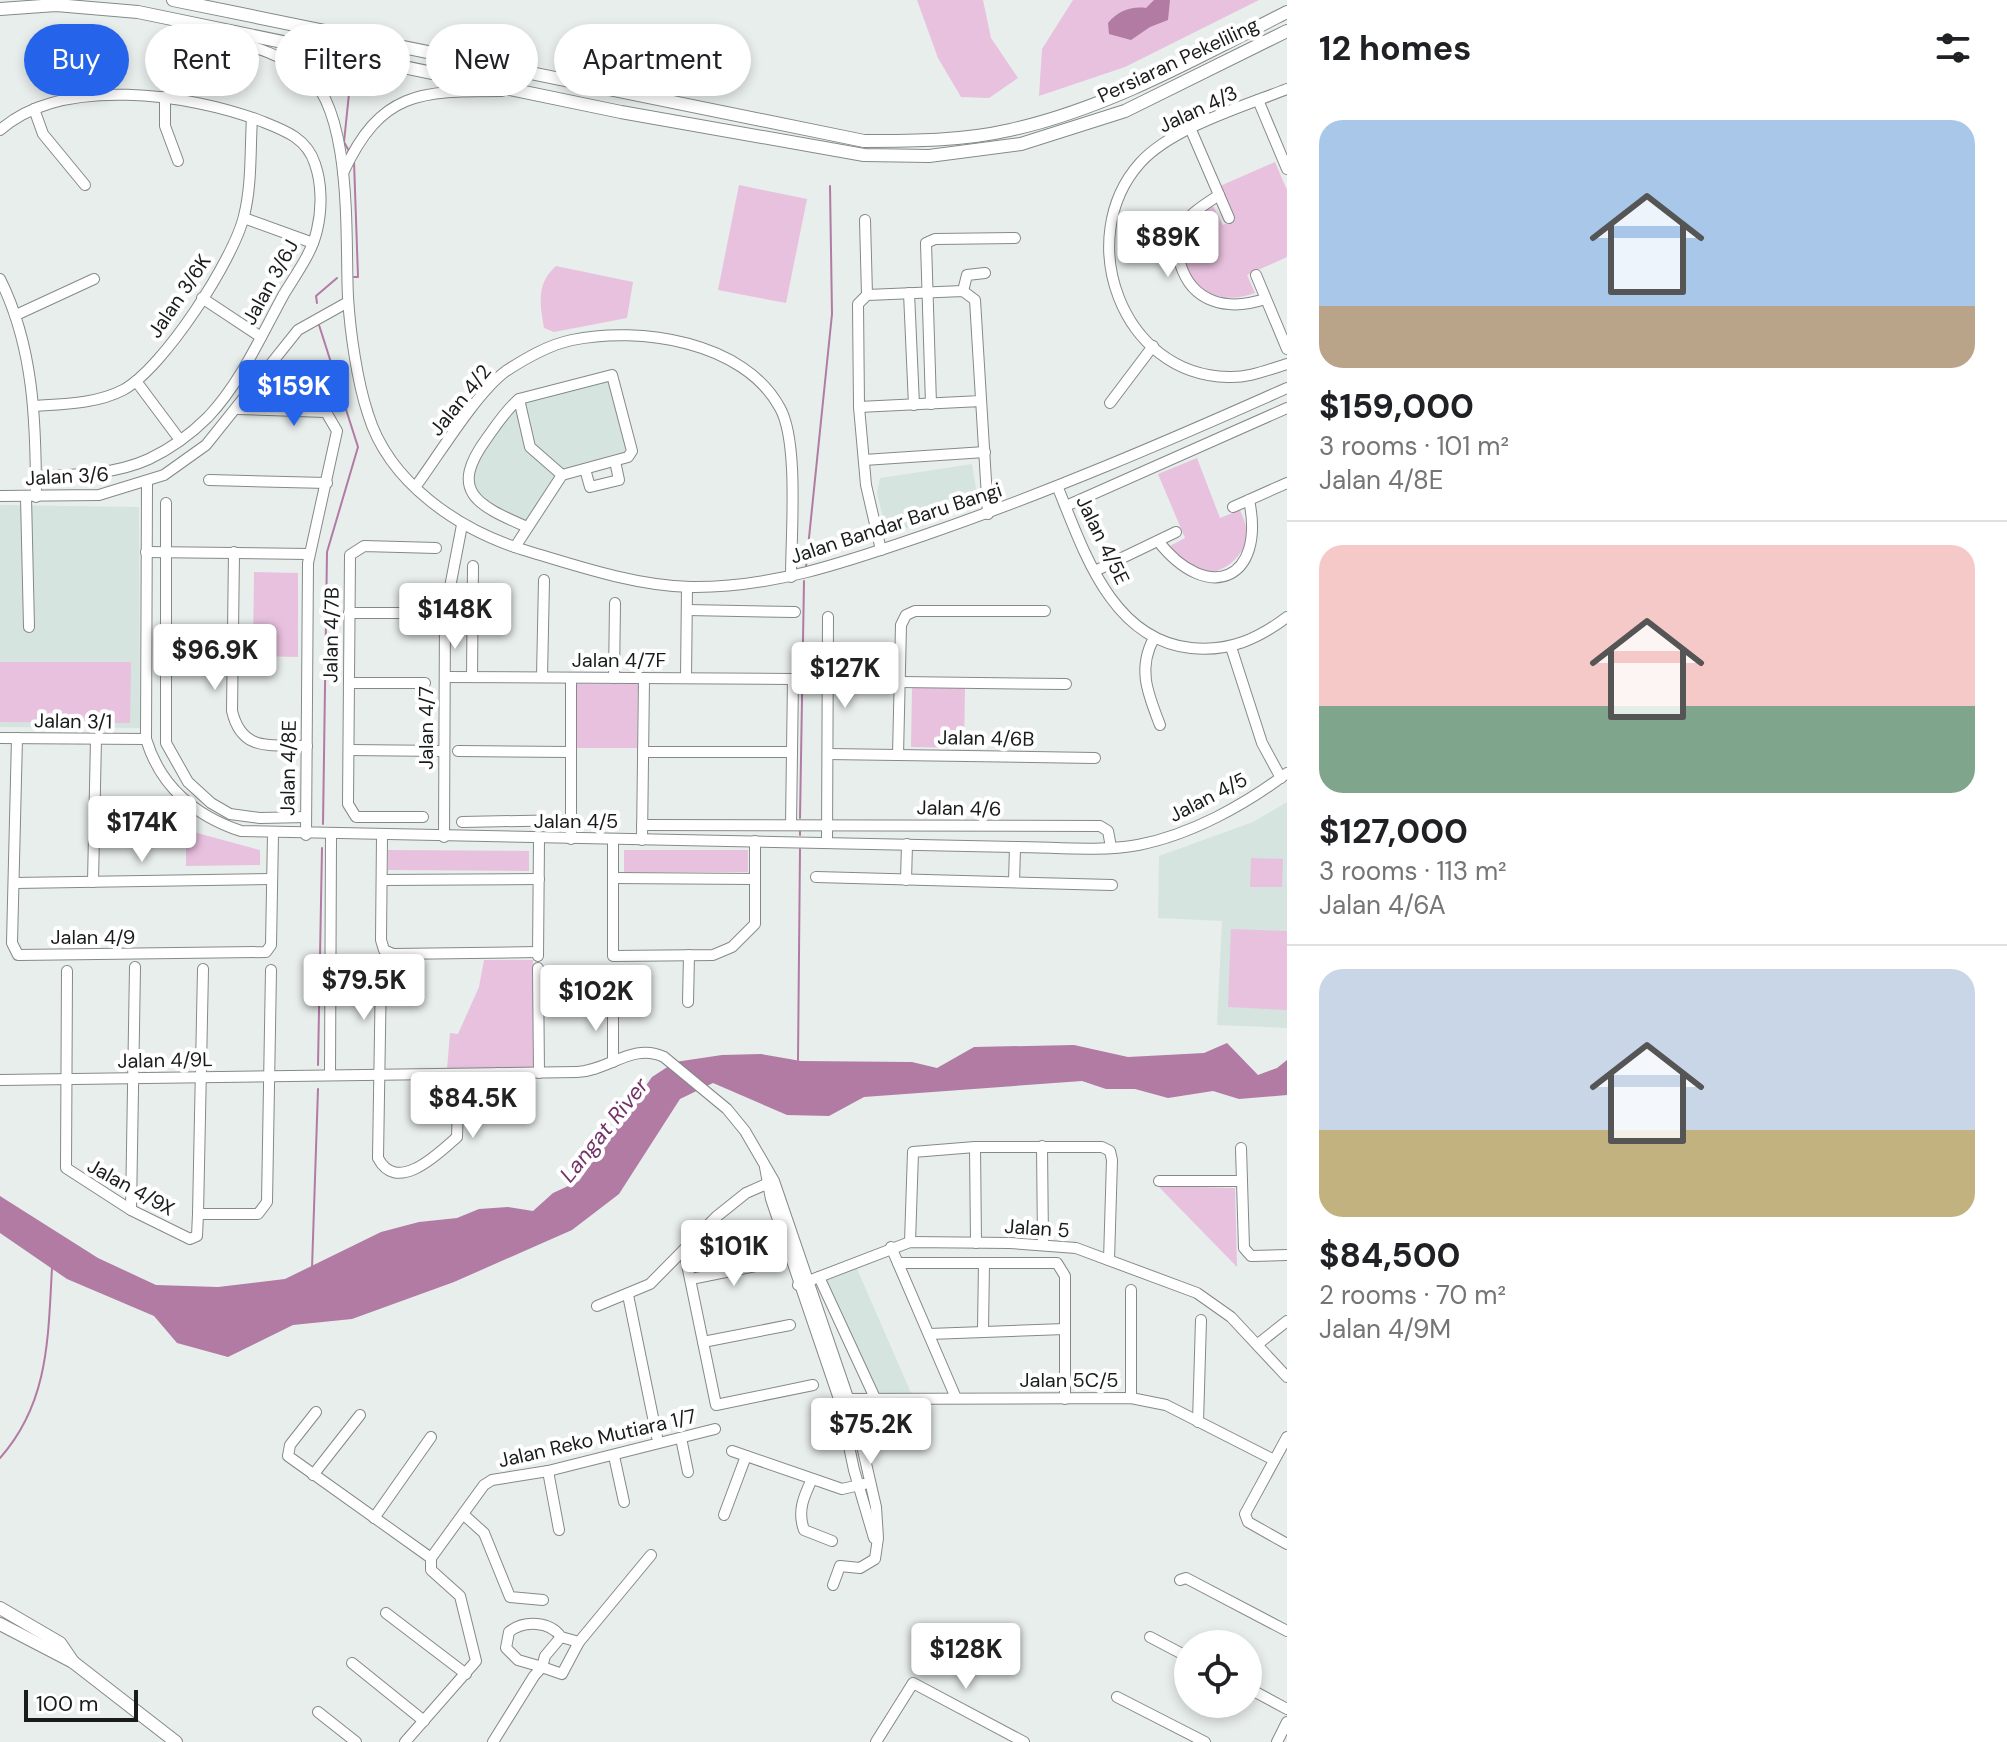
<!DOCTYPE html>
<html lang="en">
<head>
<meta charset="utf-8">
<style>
  :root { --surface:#fff; --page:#f6f6f6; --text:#202124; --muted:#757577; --line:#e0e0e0; --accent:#2563eb }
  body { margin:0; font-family:"DM Sans",sans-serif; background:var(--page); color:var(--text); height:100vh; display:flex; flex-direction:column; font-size:30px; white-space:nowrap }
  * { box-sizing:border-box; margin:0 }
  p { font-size:26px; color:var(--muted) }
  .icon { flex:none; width:44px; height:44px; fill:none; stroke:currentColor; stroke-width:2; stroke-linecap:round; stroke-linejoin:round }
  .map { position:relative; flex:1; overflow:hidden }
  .drawer { display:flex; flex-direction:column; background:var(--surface); width:720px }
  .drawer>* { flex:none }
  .top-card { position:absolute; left:24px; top:24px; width:760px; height:72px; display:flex; gap:16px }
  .controls { position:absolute; left:1174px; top:1630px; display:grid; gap:16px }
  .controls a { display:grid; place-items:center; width:88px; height:88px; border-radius:50%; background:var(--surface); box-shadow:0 4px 12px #0003; font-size:40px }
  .scale { position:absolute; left:24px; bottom:20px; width:114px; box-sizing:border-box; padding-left:8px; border:4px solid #1a1c1b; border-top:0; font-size:22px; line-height:28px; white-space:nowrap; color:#1a1c1b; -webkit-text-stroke:6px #fff; paint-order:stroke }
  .price { position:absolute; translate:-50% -68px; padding:0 18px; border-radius:8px; background:#fff; color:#222; font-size:26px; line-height:52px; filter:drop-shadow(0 2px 4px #0008) }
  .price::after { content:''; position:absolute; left:50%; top:48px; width:24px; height:18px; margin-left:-12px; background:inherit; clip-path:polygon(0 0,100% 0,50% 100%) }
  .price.current { background:var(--accent); color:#fff }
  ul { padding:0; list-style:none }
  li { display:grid; align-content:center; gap:16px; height:424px; padding:0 32px }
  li+li { border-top:2px solid var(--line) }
  li span { display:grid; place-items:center; height:248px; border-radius:24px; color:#555 }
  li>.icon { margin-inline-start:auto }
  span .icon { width:144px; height:144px; fill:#fffc; stroke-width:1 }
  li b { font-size:34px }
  h2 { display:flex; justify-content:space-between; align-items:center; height:96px; padding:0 32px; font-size:34px }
  .tag { padding:0 28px; border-radius:36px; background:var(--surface); box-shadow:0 4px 12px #0003; font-size:28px; line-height:72px }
  .tag.current { background:var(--accent); color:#fff }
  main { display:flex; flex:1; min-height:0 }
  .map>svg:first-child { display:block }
  .built { fill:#d5e4de }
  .green { fill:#e8c1de }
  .water { fill:#b17ba4 }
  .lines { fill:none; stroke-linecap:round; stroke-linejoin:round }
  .stream { stroke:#b17ba4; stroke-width:2 }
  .minor-casing { stroke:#858a88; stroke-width:12 }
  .major-casing { stroke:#858a88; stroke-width:14 }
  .minor { stroke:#fff; stroke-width:10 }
  .major { stroke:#fff; stroke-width:12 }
  .labels { text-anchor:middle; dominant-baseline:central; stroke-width:8; stroke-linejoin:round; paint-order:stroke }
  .street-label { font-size:20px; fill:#1a1c1b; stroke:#fff }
  .water-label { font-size:22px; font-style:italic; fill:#743267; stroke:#fff }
</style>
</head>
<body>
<main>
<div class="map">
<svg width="1287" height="1742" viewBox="0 0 1287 1742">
  <rect width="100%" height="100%" fill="#e8eeec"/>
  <g class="built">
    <polygon points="610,378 628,450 625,454 562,471 525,522 476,496 471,469 510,410 522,400"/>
    <polygon points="972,464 976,489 970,506 887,535 877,493 880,478"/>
    <polygon points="0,505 139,507 140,728 0,727"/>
    <polygon points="1287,802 1287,1028 1217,1025 1222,921 1158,918 1159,856 1253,822"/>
    <polygon points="855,1264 911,1393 876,1393 823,1278"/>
  </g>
  <g class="green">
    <polygon points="917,0 983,0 991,38 1018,78 989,98 961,97 938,58"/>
    <polygon points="1073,0 1259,0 1125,67 1039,96 1042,49"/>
    <path d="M 1275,162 L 1287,190 L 1287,257 L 1247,275 L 1255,293 C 1190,318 1149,236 1213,206 L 1223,225 L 1235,220 L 1220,186 Z"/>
    <polygon points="739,185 807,199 786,303 718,290"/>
    <path d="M 556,266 L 633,282 L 627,318 L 554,332 L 544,328 C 540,303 536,284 556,266 Z"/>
    <path d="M 1197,458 L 1220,518 L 1240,510 C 1243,517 1247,527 1247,534 C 1246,557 1220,577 1198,572 C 1186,569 1178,555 1170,546 L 1185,538 L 1158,474 Z"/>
    <polygon points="254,572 298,573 298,657 253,656"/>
    <polygon points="0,662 131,662 130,723 0,722"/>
    <polygon points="575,684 638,684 637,748 574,748"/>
    <polygon points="912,687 965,688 964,748 911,747"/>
    <polygon points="186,830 260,850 260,865 186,866"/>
    <polygon points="388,850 529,851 529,871 388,870"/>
    <rect x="624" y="850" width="124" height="22"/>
    <polygon points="1251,858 1283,859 1282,887 1250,887"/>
    <polygon points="1231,929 1287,931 1287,1010 1228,1007"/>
    <polygon points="484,960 533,960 533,1067 447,1069 450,1033 458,1034 479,987"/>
    <polygon points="1158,1186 1235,1188 1237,1267"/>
  </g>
  <g class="water">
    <path d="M 1154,0 L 1170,0 L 1168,20 L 1150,27 L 1131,40 L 1109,34 L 1108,23 C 1118,11 1131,6 1146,8 Z"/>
    <polygon points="1227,1043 1258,1075 1277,1068 1287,1060 1287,1095 1239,1099 1213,1091 1168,1098 1135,1089 1106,1089 1082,1081 864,1097 829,1116 787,1115 713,1083 680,1099 619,1194 572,1230 454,1282 352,1319 293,1325 228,1357 177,1343 154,1316 67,1279 0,1233 0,1196 98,1258 156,1285 218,1287 285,1279 381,1232 419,1222 457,1218 479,1209 508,1207 533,1211 553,1193 579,1181 652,1077 675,1062 722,1055 761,1054 801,1061 912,1062 937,1068 974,1047 1074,1045 1128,1057 1204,1053"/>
  </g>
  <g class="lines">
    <g class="stream">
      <polyline points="349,151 344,142 350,84"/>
      <polyline points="354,161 358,277 354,277"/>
      <polyline points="317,303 316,296 337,278"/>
      <polyline points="319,325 358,447 327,552 323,824"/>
      <polyline points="806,567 832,314 830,186"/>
      <polyline points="800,818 804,581"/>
      <polyline points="800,831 800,835"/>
      <polyline points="798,1060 800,849"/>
      <polyline points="318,1065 322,848"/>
      <polyline points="312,1268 318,1089"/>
      <path d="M 0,1458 C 49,1403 48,1338 52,1268"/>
    </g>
    <defs>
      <g id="minor">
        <path d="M 206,30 C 237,42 274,51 302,70 C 354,105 345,240 348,297 C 350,331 357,381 368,414 C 389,483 459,530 524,550 C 577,566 636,586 691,587 C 772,588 846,562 922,536 C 1047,493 1166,442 1287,388"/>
        <path d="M 1287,89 C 1244,106 1171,128 1140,163 C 1073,238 1121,375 1228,377 C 1249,378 1267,370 1287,364"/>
        <polyline points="165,97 165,126 178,161"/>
        <polyline points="1258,100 1287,169"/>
        <polyline points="34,109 43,134 85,185"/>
        <path d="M 0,130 C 62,75 190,94 261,121 C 284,130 307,138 315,164 C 322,184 322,209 317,230 C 312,253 296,274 284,294 C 261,336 241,382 208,417 C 191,434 170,449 149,459 C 114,475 74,475 36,476"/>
        <polyline points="1191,130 1229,218"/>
        <path d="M 343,173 C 381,91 419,91 502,91"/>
        <path d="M 1219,195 C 1204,205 1186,215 1179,233 C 1175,243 1177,253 1180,263 C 1192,304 1229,311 1265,299"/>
        <polyline points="244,218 313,243"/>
        <polyline points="865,220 867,295"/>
        <polyline points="1256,275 1287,349"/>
        <path d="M 0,279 C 34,347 36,423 36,497"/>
        <polyline points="963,291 967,275 985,273"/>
        <polyline points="909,293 914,405"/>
        <polyline points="202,298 261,337"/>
        <polyline points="16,315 94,279"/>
        <polyline points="136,381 180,440"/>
        <polyline points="519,399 530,447 562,475"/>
        <polyline points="981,401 859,407 858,304 867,295 963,291 975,300 988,514"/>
        <polyline points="1110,403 1153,346"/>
        <polyline points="931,404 926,243 935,239 1015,238"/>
        <path d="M 33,406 C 63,404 96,404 123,390 C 163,369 234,259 244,216 C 252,184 250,150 252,118"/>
        <polyline points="859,407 866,485 881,550"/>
        <polyline points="238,409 326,412 337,431 308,563 306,835"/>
        <polyline points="864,460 985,452"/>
        <polyline points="585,469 590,487 619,480 615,461"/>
        <polyline points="209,480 327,483"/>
        <path d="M 147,483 L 146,739 C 160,786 195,816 241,831 L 1015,847 C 1054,847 1099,852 1138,845 C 1190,835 1245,805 1287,773"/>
        <path d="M 416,486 C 439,455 476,393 506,371 C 526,358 548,345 572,340 C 639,326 744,341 780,408 C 799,442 791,535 791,577"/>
        <path d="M 1058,488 C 1084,552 1112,640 1191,648 C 1229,652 1258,639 1287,617"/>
        <polyline points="0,496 99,495 164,475 206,445 298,330 348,302"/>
        <polyline points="26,497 29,627"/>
        <polyline points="166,503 166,743 188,782 211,803 230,814 260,818 306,817"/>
        <polyline points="1066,506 1287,408"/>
        <polyline points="1233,507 1287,483"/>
        <path d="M 1158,541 C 1208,605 1266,580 1249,500"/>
        <path d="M 515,547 L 562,475 L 628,457 L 632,451 L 612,375 L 519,399 C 506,410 497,424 487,438 C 448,491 476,505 527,527"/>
        <polyline points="146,552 309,554"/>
        <path d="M 234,552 L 232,711 C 242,753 271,744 307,746"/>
        <polyline points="1095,571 1176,532"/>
        <polyline points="687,610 795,612"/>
        <polyline points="349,613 445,613"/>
        <path d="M 1154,638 C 1137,669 1148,694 1160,725"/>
        <polyline points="1231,647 1262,743 1281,778"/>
        <polyline points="445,677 793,679 791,825"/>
        <polyline points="472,677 473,566"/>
        <polyline points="542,677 544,580"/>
        <polyline points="614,678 615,603"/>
        <polyline points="686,678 687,587"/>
        <polyline points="900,682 1066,684"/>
        <polyline points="349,683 425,683"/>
        <polyline points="0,738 146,739"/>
        <polyline points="17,738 12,943 18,955 266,952 271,945 273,834"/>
        <polyline points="349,750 444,751"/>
        <polyline points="458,751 571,752"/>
        <polyline points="643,752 792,752"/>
        <polyline points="828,754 1095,758"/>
        <polyline points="898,755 901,625 906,615 915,611 1045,611"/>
        <polyline points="423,817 356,817 348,804 350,555 364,546 436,548"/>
        <polyline points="462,822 571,820"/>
        <polyline points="642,825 1100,826 1108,831 1111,847"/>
        <polyline points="382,837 381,940 384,950 393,954 538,952"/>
        <polyline points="444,837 445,613 462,525"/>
        <polyline points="571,839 571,678"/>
        <polyline points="613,839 613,956 713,955 732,947 755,924 755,841"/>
        <polyline points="642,840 644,678"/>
        <polyline points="827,842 828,617"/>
        <polyline points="816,877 1112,885"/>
        <polyline points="613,878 755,879"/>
        <polyline points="382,880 539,879"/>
        <polyline points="906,880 907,844"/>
        <polyline points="93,882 96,739"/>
        <polyline points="1014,882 1015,847"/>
        <polyline points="14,883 272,879"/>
        <polyline points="538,956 539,839"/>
        <polyline points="538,968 539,1073"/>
        <polyline points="203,969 198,1214 258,1214 267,1202 271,970"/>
        <path d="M 381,970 L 378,1158 C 397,1195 439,1153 457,1137 L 459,1074"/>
        <polyline points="67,971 66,1168 131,1210 190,1239 197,1236 198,1214"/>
        <polyline points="613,971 613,1062"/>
        <polyline points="688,1002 689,955"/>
        <polyline points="498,1073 498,1118"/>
        <polyline points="330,1075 331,836"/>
        <path d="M 0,1080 L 577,1072 C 608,1071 633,1042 664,1057 L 727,1109 L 745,1131 L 774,1181 L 857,1424 L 876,1507 L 878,1538 L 875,1559 L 860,1568 L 840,1566 L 833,1585"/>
        <polyline points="1042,1146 1043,1244"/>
        <polyline points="975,1147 976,1243"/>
        <polyline points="1241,1148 1244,1248 1251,1256 1287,1255"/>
        <polyline points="765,1167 771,1199 839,1399 854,1470 874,1538"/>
        <polyline points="1159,1181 1242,1181"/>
        <polyline points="131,1210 135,967"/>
        <polyline points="723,1233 736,1270"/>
        <polyline points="910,1242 913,1152 975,1147 1102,1147 1110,1151 1112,1160 1109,1260"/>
        <polyline points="891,1247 956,1398"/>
        <polyline points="684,1250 716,1405 813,1385"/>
        <polyline points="898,1263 1057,1263 1065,1276 1065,1399"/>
        <polyline points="819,1277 875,1398"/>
        <polyline points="691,1279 771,1263"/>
        <polyline points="798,1285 910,1242 1010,1243 1076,1248 1197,1293 1231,1317 1287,1377"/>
        <polyline points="628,1295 657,1437"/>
        <polyline points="597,1306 650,1284 716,1217 746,1193 771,1182"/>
        <polyline points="983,1330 984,1263"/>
        <polyline points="929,1334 1065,1329"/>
        <polyline points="703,1342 790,1325"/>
        <polyline points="1258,1344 1287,1321"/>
        <polyline points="1131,1398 1131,1290"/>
        <polyline points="839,1399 1131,1398 1166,1405 1274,1460"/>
        <polyline points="316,1412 290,1445 288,1456 431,1558"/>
        <polyline points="1198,1422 1201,1320"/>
        <polyline points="1287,1437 1245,1514 1248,1522 1287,1544"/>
        <polyline points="681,1438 688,1472"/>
        <polyline points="732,1451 842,1489 864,1484"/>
        <polyline points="614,1456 624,1502"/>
        <polyline points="548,1471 559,1530"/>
        <polyline points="313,1475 360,1415"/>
        <path d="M 812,1479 C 804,1496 797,1511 804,1530 L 832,1541"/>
        <polyline points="464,1515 484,1533 510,1597 543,1600"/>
        <polyline points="724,1515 746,1456"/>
        <polyline points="374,1518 431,1437"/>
        <polyline points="431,1558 484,1485 492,1480 548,1471 715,1429"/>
        <polyline points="1180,1580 1186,1578 1287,1631"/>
        <polyline points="386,1613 466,1674"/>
        <path d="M 561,1637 L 545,1656 L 542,1667 L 518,1660 L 506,1648 L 509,1632 C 524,1620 550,1621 561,1637 L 579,1642 L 651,1555"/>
        <polyline points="1150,1637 1188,1657"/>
        <polyline points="352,1663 424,1721"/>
        <polyline points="1248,1688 1287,1709"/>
        <polyline points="1117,1697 1205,1742"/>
        <polyline points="318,1712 356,1742"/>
        <polyline points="405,1742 476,1661 460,1596 431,1570 431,1558"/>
        <polyline points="493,1742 534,1676 542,1667 562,1674 579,1642"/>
        <polyline points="876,1742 913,1683 1024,1742"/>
        <polyline points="1277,1742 1287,1722"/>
      </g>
      <g id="major">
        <path d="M 173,0 L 864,141 C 913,141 962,141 1010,130 C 1109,108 1198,57 1287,12"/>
        <polyline points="0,9 56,5 138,12 621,112 864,155 929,156 1021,144 1125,111 1287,31"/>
        <polyline points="0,1608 60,1643 73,1662"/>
        <polyline points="0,1624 73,1662 176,1742"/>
      </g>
    </defs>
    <use href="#minor" class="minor-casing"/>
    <use href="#major" class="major-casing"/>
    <use href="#minor" class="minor"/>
    <use href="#major" class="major"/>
  </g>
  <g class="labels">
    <g class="street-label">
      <text transform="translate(1178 60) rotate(-25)">Persiaran Pekeliling</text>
      <text transform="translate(1198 109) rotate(-25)">Jalan 4/3</text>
      <text transform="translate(270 282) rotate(-61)">Jalan 3/6J</text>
      <text transform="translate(179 296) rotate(-56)">Jalan 3/6K</text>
      <text transform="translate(460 400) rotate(-51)">Jalan 4/2</text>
      <text transform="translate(67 476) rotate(-3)">Jalan 3/6</text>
      <text transform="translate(896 523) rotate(-18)">Jalan Bandar Baru Bangi</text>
      <text transform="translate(1103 540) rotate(64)">Jalan 4/5E</text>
      <text transform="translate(331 635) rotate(-89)">Jalan 4/7B</text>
      <text x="619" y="660">Jalan 4/7F</text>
      <text transform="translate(73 721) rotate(1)">Jalan 3/1</text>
      <text transform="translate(426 728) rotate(-90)">Jalan 4/7</text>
      <text transform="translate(986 738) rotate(1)">Jalan 4/6B</text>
      <text transform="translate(288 768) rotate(-89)">Jalan 4/8E</text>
      <text transform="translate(1208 797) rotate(-27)">Jalan 4/5</text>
      <text transform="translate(959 808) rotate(1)">Jalan 4/6</text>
      <text x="576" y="821">Jalan 4/5</text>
      <text x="93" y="937">Jalan 4/9</text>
      <text transform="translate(165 1060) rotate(-1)">Jalan 4/9L</text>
      <text transform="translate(131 1187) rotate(29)">Jalan 4/9X</text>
      <text transform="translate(1037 1228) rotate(4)">Jalan 5</text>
      <text x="1069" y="1380">Jalan 5C/5</text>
      <text transform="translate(597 1438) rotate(-13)">Jalan Reko Mutiara 1/7</text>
    </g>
    <g class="water-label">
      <text transform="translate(604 1130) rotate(-51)">Langat River</text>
    </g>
  </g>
</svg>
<div class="controls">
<a><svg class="icon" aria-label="locate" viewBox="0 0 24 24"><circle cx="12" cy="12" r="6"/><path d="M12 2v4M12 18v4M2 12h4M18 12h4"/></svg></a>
</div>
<div class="scale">100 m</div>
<b class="price" style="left:1168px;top:279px">$89K</b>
<b class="price current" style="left:294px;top:428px">$159K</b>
<b class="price" style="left:455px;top:651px">$148K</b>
<b class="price" style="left:215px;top:692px">$96.9K</b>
<b class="price" style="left:845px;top:710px">$127K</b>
<b class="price" style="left:142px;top:864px">$174K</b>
<b class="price" style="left:364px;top:1022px">$79.5K</b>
<b class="price" style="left:596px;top:1033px">$102K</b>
<b class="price" style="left:473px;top:1140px">$84.5K</b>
<b class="price" style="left:734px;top:1288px">$101K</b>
<b class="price" style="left:871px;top:1466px">$75.2K</b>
<b class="price" style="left:966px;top:1691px">$128K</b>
<div class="top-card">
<a class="tag current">Buy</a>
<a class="tag">Rent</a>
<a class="tag">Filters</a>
<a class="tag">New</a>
<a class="tag">Apartment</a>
</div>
</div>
<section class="drawer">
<h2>12 homes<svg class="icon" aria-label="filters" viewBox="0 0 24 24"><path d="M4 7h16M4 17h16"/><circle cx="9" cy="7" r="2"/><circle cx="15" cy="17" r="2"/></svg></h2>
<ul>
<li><span style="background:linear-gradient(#a9c7e8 75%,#b9a48a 0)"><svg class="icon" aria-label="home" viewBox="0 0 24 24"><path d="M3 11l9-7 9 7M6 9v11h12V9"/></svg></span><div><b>$159,000</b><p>3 rooms · 101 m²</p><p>Jalan 4/8E</p></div></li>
<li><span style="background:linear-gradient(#f6c9c9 65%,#7fa58c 0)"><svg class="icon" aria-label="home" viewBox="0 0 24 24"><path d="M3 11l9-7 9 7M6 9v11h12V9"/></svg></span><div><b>$127,000</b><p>3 rooms · 113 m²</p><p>Jalan 4/6A</p></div></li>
<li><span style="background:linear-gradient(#c9d6e8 65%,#c2b280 0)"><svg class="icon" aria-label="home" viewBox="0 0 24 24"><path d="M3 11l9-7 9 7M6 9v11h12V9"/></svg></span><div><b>$84,500</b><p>2 rooms · 70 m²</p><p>Jalan 4/9M</p></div></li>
</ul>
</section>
</main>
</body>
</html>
